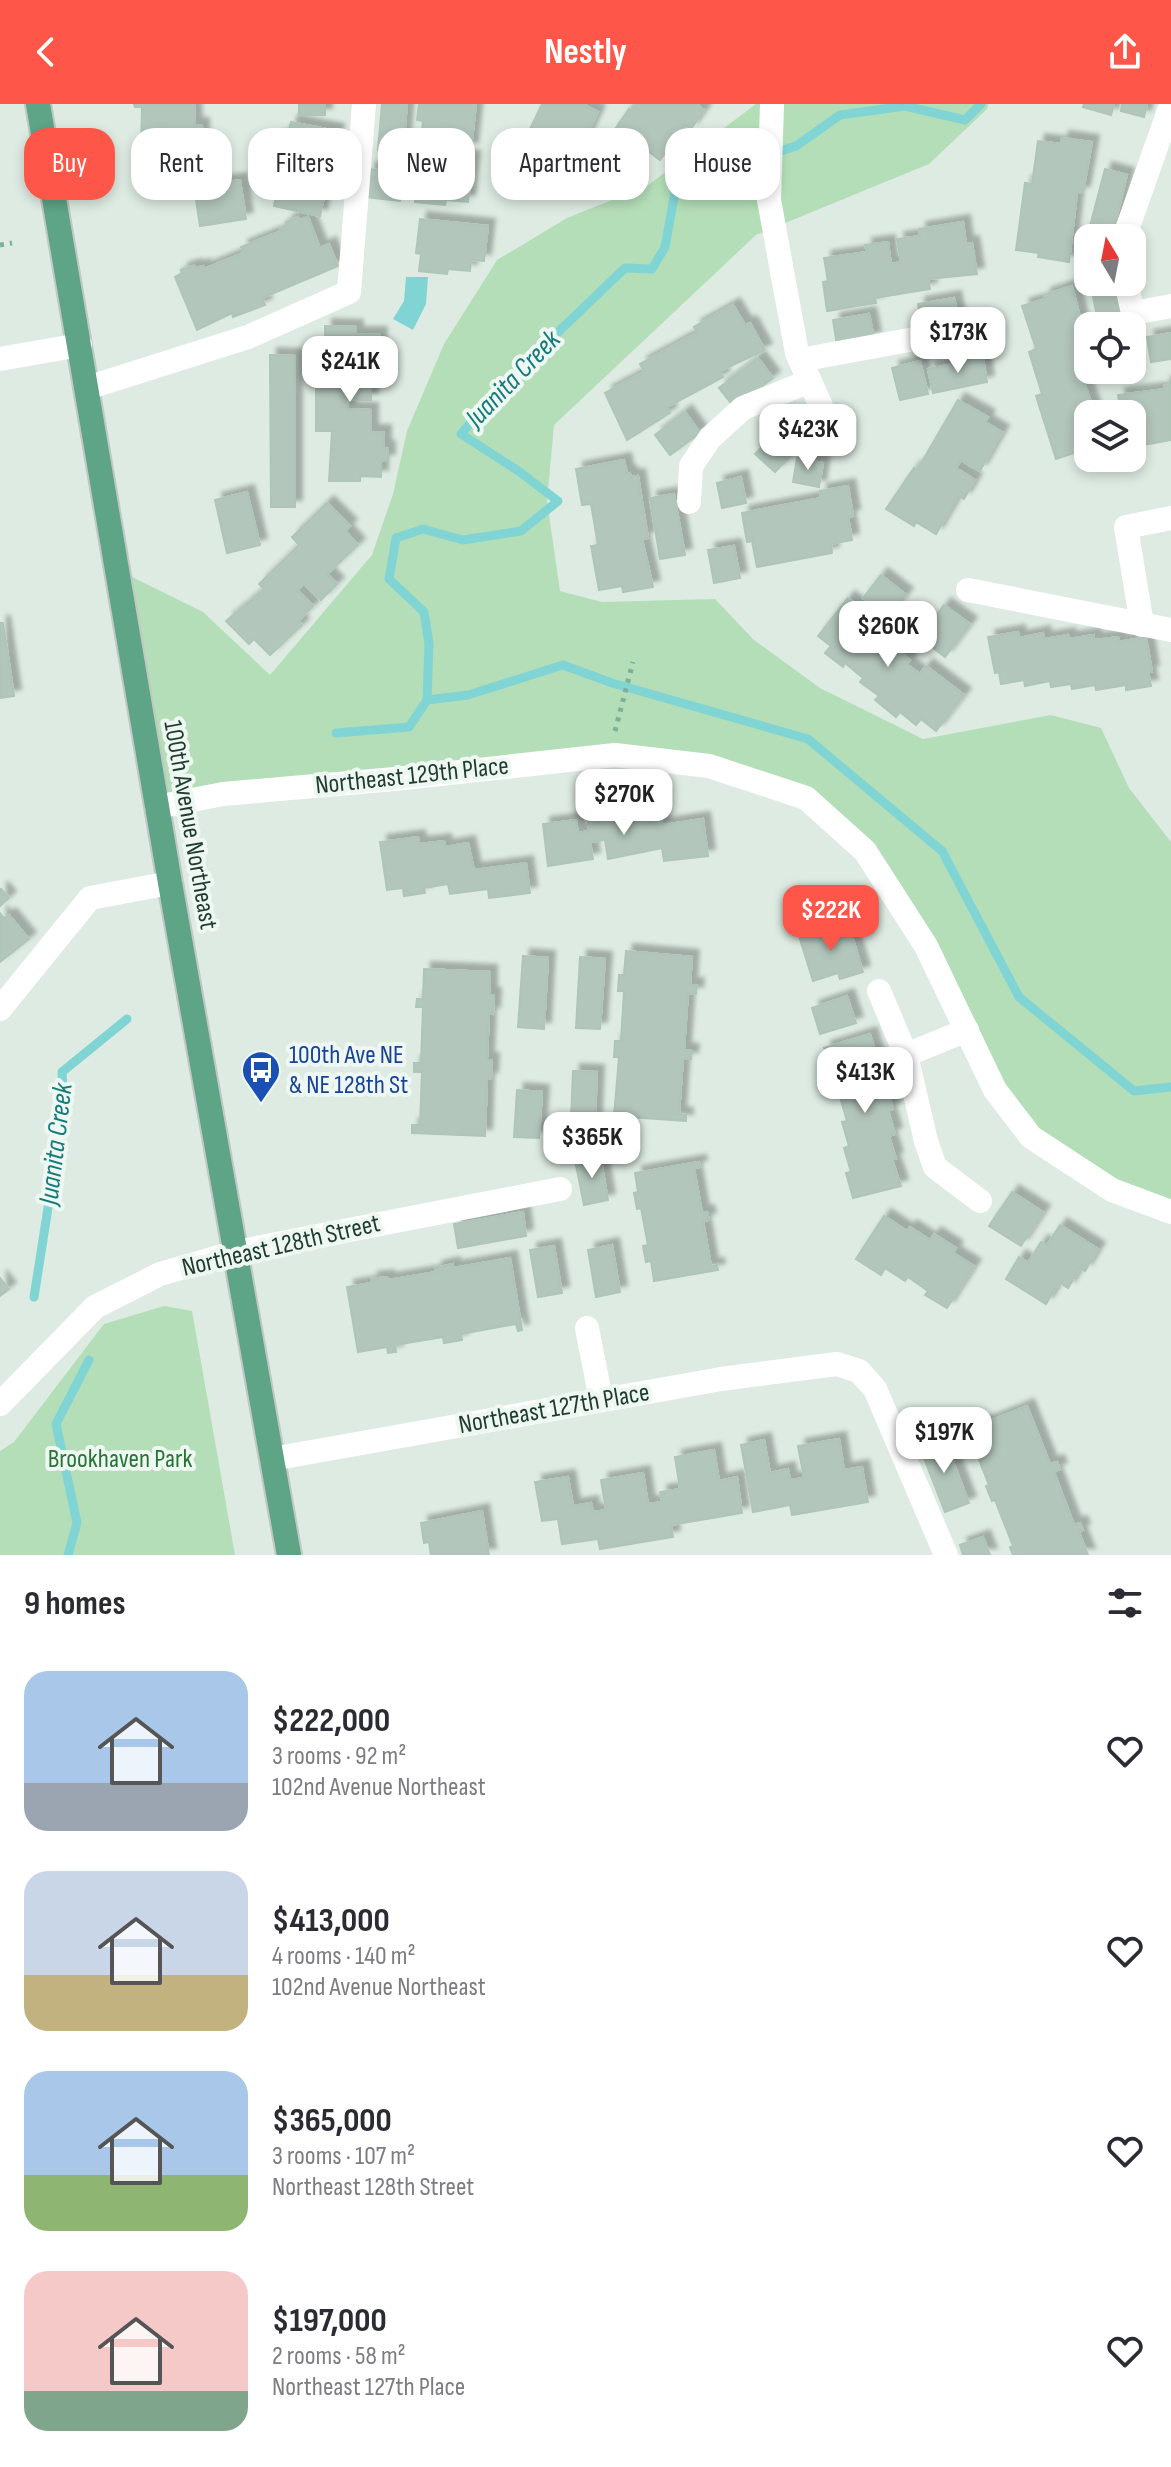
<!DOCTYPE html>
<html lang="en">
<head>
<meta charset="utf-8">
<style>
  :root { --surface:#fff; --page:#f7f7f7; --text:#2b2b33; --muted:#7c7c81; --accent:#fe5648 }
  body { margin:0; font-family:"Sofia Sans Condensed",sans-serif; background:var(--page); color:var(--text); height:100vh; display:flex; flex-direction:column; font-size:30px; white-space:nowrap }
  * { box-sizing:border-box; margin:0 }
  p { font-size:26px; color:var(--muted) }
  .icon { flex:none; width:44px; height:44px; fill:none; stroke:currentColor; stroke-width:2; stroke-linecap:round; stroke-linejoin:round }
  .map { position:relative; height:1451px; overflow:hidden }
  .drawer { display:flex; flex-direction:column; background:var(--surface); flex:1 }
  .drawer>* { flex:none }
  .top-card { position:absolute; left:24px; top:24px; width:1124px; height:72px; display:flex; gap:16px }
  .needle { width:52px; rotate:350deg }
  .tools { position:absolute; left:1074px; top:120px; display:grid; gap:16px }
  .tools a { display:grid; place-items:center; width:72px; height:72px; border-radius:16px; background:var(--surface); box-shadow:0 4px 12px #0003; font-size:40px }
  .price { position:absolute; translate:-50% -68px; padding:0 18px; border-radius:16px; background:#fff; color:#222; font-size:26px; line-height:52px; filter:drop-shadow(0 2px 4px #0008) }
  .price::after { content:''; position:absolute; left:50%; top:48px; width:24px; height:18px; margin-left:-12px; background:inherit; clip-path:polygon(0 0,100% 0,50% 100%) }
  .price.selected { background:var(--accent); color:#fff }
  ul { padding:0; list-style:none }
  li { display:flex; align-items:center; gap:24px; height:200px; padding:0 24px }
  li span { display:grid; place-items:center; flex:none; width:224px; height:160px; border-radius:24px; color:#555 }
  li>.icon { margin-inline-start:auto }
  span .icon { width:96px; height:96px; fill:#fffc; stroke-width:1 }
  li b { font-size:34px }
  h2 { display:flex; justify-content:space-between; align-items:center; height:96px; padding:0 24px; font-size:34px }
  .tag { padding:0 28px; border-radius:24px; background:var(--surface); box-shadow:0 4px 12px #0003; font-size:28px; line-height:72px }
  .tag.selected { background:var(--accent); color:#fff }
  header { display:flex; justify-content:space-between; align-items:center; height:104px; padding:0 24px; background:var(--accent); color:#fff; font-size:36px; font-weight:700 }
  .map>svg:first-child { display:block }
  .green { fill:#b4deb8 }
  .water { fill:#80d5d4 }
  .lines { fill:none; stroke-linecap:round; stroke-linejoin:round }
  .stream { stroke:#80d5d4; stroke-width:9 }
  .building { fill:#b3c6bb; stroke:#afc5b8; stroke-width:2; filter:url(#shadow) }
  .major-casing { stroke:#c0c8c4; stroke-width:28 }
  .path { stroke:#7bb197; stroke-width:5; stroke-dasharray:4 6; stroke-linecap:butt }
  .minor { stroke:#fff; stroke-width:24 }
  .major { stroke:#5ea486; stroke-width:24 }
  .labels { text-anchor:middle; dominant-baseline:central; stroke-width:8; stroke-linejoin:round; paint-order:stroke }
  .street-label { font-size:26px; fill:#1e3b2e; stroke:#eef7f1 }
  .transit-label { font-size:26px; fill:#164399; stroke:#eef7f1; text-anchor:start }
  .park-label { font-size:26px; fill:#257536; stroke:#eef7f1 }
  .water-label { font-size:28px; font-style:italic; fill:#147b7b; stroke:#eef7f1 }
</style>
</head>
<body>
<header><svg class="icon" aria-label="back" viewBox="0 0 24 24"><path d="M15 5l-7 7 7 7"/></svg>Nestly<svg class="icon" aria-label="share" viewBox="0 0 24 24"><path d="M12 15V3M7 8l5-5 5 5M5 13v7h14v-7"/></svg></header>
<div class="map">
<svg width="1171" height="1451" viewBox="0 0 1171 1451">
  <defs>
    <filter id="shadow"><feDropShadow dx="7" dy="-7" stdDeviation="2" flood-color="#0004"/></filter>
  </defs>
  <rect width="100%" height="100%" fill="#ddebe2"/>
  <g class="green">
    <polygon points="756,0 988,0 987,5 929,60 756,131 554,321 547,397 560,487 602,498 715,495 754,536 820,584 923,635 1051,611 1101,624 1129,684 1171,738 1171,1108 1031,1033 865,747 806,694 615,651 157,703 118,466 203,508 270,571 372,451 393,390 407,327 444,240 497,156 567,114 647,82"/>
    <polygon points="164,1202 192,1207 235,1451 0,1451 0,1347 14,1338 104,1220"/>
  </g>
  <polygon class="water" points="406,173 428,173 426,200 413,226 393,215 404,197"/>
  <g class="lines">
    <g class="stream">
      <polyline points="427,596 468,591 563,561 612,579 808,635 942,747 1019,893 1134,987 1171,983"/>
      <polyline points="336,629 409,623 427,596 429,540 424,508 389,475 396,434 423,425 463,436 521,427 558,397 517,366 461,330 507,277 625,164 652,165 665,143 677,77 701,73 796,42 840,11 905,2 965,16 981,0"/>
      <polyline points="34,1193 64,1002 62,968 127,915"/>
      <polyline points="68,1451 77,1419 56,1320 89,1256"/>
    </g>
  </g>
  <g class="building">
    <polygon points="134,0 194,0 195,21 202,21 203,52 144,54 144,46 141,46 142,3 135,3"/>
    <rect x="299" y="0" width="26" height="11"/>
    <polygon points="382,0 407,0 403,48 378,46"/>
    <polygon points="419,0 476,0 471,45 450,42 449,52 473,54 468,98 446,96 445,101 415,98 423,17 417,16"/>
    <polygon points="542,0 587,0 586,2 598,8 570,67 522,42"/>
    <polygon points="637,0 697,0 704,6 691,25 685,21 660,56 645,45 642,49 613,28 629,5 632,7"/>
    <polygon points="1084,0 1114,0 1111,11 1083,3"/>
    <polygon points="1122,0 1147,0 1144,13 1121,7"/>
    <polygon points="291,18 337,27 334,43 339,44 337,53 332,52 328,74 332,75 330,84 326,83 320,112 274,102 279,75 274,73 275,69 269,67 276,33 283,35 284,29 288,30"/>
    <polygon points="1062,34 1092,38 1083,89 1077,89 1069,158 1038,153 1039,149 1016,146 1025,79 1032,80 1038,37 1061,40"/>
    <polygon points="369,65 403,68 400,97 366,93"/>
    <polygon points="1105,65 1127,71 1112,132 1089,126"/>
    <polygon points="240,76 246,115 200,122 194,82"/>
    <polygon points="298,113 300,116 308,113 320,144 329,140 338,162 262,194 265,201 233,213 232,209 197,226 175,173 182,169 181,166 194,162 196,164 203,162 204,165 243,149 241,143 281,127 280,124 287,121 286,118"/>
    <polygon points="420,115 488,122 484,157 471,156 470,167 448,165 447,170 419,167 421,150 416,149"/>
    <polygon points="963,118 966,140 972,139 977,170 928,175 930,185 875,194 876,199 827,207 823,178 828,177 824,154 867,148 865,141 888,138 891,160 901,158 897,135 920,132 919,125"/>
    <polygon points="1090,178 1115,178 1124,222 1099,222"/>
    <polygon points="1072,182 1085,232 1078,234 1091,275 1084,278 1095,310 1088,310 1088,352 1080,355 1077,348 1056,355 1036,292 1042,290 1029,248 1036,245 1022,202 1045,195 1044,191"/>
    <polygon points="954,194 959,218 922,225 918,200"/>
    <polygon points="733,201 745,221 750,219 765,246 720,267 723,273 667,303 670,309 627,336 605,289 644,268 640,260 697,229 694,223"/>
    <polygon points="869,210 874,234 837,241 833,216"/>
    <polygon points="325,222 356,223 356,230 380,230 379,246 385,246 385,257 377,257 377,274 371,273 371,296 348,296 348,305 371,306 371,328 384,328 384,344 388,344 388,357 381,357 381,373 360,372 360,377 329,377 332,327 316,327 316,272 326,272"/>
    <polygon points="1171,229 1171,255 1151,258 1147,233"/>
    <polygon points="270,251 295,252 295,403 271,403"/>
    <polygon points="758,254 773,274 734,303 719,284"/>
    <polygon points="983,254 987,278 933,289 928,265"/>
    <polygon points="920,257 928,290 900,296 892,264"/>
    <polygon points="1171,278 1171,336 1132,343 1132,310 1121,310 1118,291 1165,285 1164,279"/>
    <polygon points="958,296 988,313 985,318 1002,328 980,367 961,356 956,364 975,376 964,395 958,392 936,430 916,418 914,422 886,405 914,364 917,366"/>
    <polygon points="685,308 700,329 670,351 655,331"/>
    <polygon points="779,325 799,343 775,368 755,350"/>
    <polygon points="797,354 823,359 819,383 793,378"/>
    <polygon points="624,356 627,370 630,369 631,373 638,372 648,434 642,435 653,483 623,488 622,482 599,486 591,442 598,441 591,400 582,401 576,365"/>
    <polygon points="741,373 746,399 722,404 717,379"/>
    <polygon points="848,382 853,412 848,413 852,436 831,440 832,449 757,463 752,437 747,438 742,409 821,394 820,387"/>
    <polygon points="247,388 260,441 227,449 215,396"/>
    <polygon points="674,390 685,451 660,455 650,394"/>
    <polygon points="327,399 350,422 345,427 358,441 327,470 337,480 321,496 304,479 297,486 313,502 298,517 302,521 270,551 254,535 249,540 226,517 264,485 259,480 299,441 292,433"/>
    <polygon points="734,442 740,474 714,479 708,446"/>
    <polygon points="881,471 906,491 888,513 863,494"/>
    <polygon points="848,494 877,516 872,522 910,556 906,560 920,570 926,562 964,591 936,627 921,615 916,621 900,608 896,613 875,596 879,592 860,578 863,574 845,559 843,563 825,549 831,542 818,532"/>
    <polygon points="944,501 970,520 945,553 920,534"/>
    <polygon points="0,519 3,519 14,592 0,594"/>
    <polygon points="1018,528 1019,534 1043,529 1044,535 1068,531 1069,535 1094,531 1094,536 1118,533 1119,538 1146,533 1152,568 1148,568 1151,582 1126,586 1126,581 1096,586 1095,581 1072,585 1071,580 1051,583 1050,577 1025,582 1024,576 1001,580 999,568 995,569 988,533"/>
    <polygon points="631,699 633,714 660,710 662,721 703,715 708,752 664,757 662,744 608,755 605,736 590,738 593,755 548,762 543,720 576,716 578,729 589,727 586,706"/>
    <polygon points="418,733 419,740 444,737 445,743 468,739 474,766 526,759 530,789 489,794 488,785 450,790 448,780 424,784 425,789 404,792 403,784 387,786 380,738"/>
    <polygon points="1,785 9,794 0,802 0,786"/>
    <polygon points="0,809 4,814 9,811 29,835 0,858"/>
    <polygon points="849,822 863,868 840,875 838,869 813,877 799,832 826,824 827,828"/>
    <polygon points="626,847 692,853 690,881 697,881 696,890 688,889 684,946 692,947 691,955 683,955 679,1010 686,1011 686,1017 614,1012 619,953 614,953 615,937 621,937 624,887 618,887 619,871 624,871"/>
    <polygon points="523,852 548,854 544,925 518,923"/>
    <polygon points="580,853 605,855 600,925 576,924"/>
    <polygon points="424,865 490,868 490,891 494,891 493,910 489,909 487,956 492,956 491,975 487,975 485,1032 412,1029 412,1021 420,1021 422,968 414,968 414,959 421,959 423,903 416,903 417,895 423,895"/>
    <polygon points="847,892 856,919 820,930 812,904"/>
    <polygon points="870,930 878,957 883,955 891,980 886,981 893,1005 888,1006 895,1030 889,1032 896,1055 892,1055 901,1082 853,1094 846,1069 851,1068 844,1044 849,1042 842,1018 847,1017 840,993 844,992 838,970 832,972 824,944"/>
    <polygon points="573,967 597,968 595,1016 571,1015"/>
    <polygon points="517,986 542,988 539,1034 514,1033"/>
    <polygon points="600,1051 608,1096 584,1101 575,1056"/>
    <polygon points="699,1058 700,1063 694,1064 702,1109 707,1108 709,1116 703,1117 711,1162 717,1161 718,1166 654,1177 651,1157 646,1158 643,1142 648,1141 641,1104 637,1105 634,1089 638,1088 635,1069"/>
    <polygon points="1012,1088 1043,1108 1021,1142 989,1122"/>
    <polygon points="523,1108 526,1132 458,1144 454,1120"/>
    <polygon points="884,1112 907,1127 910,1123 930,1136 934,1130 956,1144 953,1149 974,1162 947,1204 925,1191 928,1187 908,1173 905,1177 885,1164 881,1171 856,1155"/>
    <polygon points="1060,1121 1098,1145 1085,1167 1080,1164 1068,1184 1059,1178 1046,1200 1006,1175 1019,1153 1028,1159 1041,1138 1047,1141"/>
    <polygon points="612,1141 620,1188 596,1193 588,1146"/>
    <polygon points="554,1142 562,1189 538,1193 530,1146"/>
    <polygon points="510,1154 522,1226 518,1227 516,1220 461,1230 462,1236 444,1239 443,1233 395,1241 396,1248 388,1249 387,1243 358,1248 347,1183 371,1179 371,1175 387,1173 388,1176 436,1168 435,1164 453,1160 453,1164"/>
    <polygon points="0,1174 9,1185 0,1192"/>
    <polygon points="1027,1302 1050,1360 1057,1358 1060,1365 1054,1368 1074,1421 1080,1419 1083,1426 1079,1428 1088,1451 1013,1451 1010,1443 1013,1442 995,1396 992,1397 986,1382 989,1381 967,1326"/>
    <polygon points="944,1334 969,1399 945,1408 920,1344"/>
    <polygon points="839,1335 844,1366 862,1363 868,1398 792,1411 790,1401 753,1408 741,1341 764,1336 770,1369 788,1365 790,1376 804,1374 798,1342"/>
    <polygon points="714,1346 719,1377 737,1373 742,1409 671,1421 673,1433 600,1445 598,1435 562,1440 558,1415 542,1417 535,1378 568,1373 573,1402 591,1399 593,1408 606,1406 601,1376 643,1369 648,1400 662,1398 660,1388 680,1385 675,1353"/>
    <polygon points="482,1407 489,1451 431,1451 429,1438 424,1439 421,1419"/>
    <polygon points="983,1433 990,1451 963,1451 960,1441"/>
  </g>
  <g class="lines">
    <defs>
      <polyline id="major" points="38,0 170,779 289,1451"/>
    </defs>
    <use href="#major" class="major-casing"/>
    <g class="path">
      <polyline points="0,141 12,139"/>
      <polyline points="615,627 633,558"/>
    </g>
    <g class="minor">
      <polyline points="772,0 769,96 797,249 821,302"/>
      <polyline points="1124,134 1171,1"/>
      <polyline points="1126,178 1133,209 1171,202"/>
      <polyline points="0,255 80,241"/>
      <polyline points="800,256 969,225"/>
      <polyline points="87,284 248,233 349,188 364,0"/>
      <polyline points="689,398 691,362 710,334 743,304 810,277"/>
      <polyline points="968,486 1171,526"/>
      <polyline points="1142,521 1126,423 1171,414"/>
      <polyline points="157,703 223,690 395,675 615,651 709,662 806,694 865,747 926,842 995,986 1031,1033 1112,1086 1171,1108"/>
      <polyline points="879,887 906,951"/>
      <polyline points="0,905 90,794 170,779"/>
      <polyline points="967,926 906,951 926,1037 935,1063 980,1097"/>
      <polyline points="587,1224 601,1296"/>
      <polyline points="0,1300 95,1203 160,1170 236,1148 560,1085"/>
      <polyline points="272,1355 721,1275 837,1260 859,1267 875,1285 946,1451"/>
    </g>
    <use href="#major" class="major"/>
  </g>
  <defs>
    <symbol id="bus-pin" viewBox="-11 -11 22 30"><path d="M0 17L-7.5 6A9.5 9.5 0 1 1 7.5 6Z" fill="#1a4fb4" stroke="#eef7f1"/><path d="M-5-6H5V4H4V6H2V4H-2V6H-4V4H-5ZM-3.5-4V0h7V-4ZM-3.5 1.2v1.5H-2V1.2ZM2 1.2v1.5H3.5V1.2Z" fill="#fff"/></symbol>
  </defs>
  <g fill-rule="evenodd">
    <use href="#bus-pin" x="239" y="944" width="44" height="60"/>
  </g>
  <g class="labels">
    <g class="street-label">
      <text transform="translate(412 672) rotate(-6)">Northeast 129th Place</text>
      <text transform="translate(190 721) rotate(80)">100th Avenue Northeast</text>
      <text transform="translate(281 1142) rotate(-13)">Northeast 128th Street</text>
      <text transform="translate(554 1305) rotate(-10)">Northeast 127th Place</text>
    </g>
    <g class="transit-label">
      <text x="289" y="951">100th Ave NE<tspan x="289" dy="30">&amp; NE 128th St</tspan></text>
    </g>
    <g class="park-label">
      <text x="120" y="1355">Brookhaven Park</text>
    </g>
    <g class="water-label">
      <text transform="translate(513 275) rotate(-46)">Juanita Creek</text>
      <text transform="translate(56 1040) rotate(-83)">Juanita Creek</text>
    </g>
  </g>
</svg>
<div class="tools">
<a><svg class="needle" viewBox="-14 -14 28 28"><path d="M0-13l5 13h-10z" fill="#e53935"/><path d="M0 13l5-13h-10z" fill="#7c7c81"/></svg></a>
<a><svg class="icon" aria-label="locate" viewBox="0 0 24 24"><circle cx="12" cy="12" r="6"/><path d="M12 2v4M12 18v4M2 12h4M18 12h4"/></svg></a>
<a><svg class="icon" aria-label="layers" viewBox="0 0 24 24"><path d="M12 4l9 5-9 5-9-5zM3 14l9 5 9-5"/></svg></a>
</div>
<b class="price" style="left:958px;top:271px">$173K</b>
<b class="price" style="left:350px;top:300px">$241K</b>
<b class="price" style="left:808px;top:368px">$423K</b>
<b class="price" style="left:888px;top:565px">$260K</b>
<b class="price" style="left:624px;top:733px">$270K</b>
<b class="price selected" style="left:831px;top:849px">$222K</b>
<b class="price" style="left:865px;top:1011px">$413K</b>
<b class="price" style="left:592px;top:1076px">$365K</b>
<b class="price" style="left:944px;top:1371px">$197K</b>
<div class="top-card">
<a class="tag selected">Buy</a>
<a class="tag">Rent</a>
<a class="tag">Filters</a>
<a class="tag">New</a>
<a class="tag">Apartment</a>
<a class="tag">House</a>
</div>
</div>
<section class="drawer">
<h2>9 homes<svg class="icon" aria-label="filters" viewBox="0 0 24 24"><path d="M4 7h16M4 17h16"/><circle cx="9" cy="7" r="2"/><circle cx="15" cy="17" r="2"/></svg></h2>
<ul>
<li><span style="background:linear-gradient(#a9c7e8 70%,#9aa5b1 0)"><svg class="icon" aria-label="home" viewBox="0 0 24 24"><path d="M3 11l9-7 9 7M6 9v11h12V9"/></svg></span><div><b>$222,000</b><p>3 rooms · 92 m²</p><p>102nd Avenue Northeast</p></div><svg class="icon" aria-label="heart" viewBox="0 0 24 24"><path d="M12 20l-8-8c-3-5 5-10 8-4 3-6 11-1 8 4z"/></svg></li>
<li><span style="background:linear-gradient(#c9d6e8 65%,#c2b280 0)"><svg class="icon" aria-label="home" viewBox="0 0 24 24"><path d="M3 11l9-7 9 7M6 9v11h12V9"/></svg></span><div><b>$413,000</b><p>4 rooms · 140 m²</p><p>102nd Avenue Northeast</p></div><svg class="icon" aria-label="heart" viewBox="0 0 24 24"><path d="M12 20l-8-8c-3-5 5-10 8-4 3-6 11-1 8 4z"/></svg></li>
<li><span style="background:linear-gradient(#a9c7e8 65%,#8fb573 0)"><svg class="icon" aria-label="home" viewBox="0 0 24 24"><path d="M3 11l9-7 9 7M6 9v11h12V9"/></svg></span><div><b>$365,000</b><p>3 rooms · 107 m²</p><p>Northeast 128th Street</p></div><svg class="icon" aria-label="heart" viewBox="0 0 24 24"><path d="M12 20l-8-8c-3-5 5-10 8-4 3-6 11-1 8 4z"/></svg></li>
<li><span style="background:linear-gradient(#f6c9c9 75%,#7fa58c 0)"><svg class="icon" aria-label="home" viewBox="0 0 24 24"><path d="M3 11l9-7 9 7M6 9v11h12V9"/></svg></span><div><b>$197,000</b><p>2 rooms · 58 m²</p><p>Northeast 127th Place</p></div><svg class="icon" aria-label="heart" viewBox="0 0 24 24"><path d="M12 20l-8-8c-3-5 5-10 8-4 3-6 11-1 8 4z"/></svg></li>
</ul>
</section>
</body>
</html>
